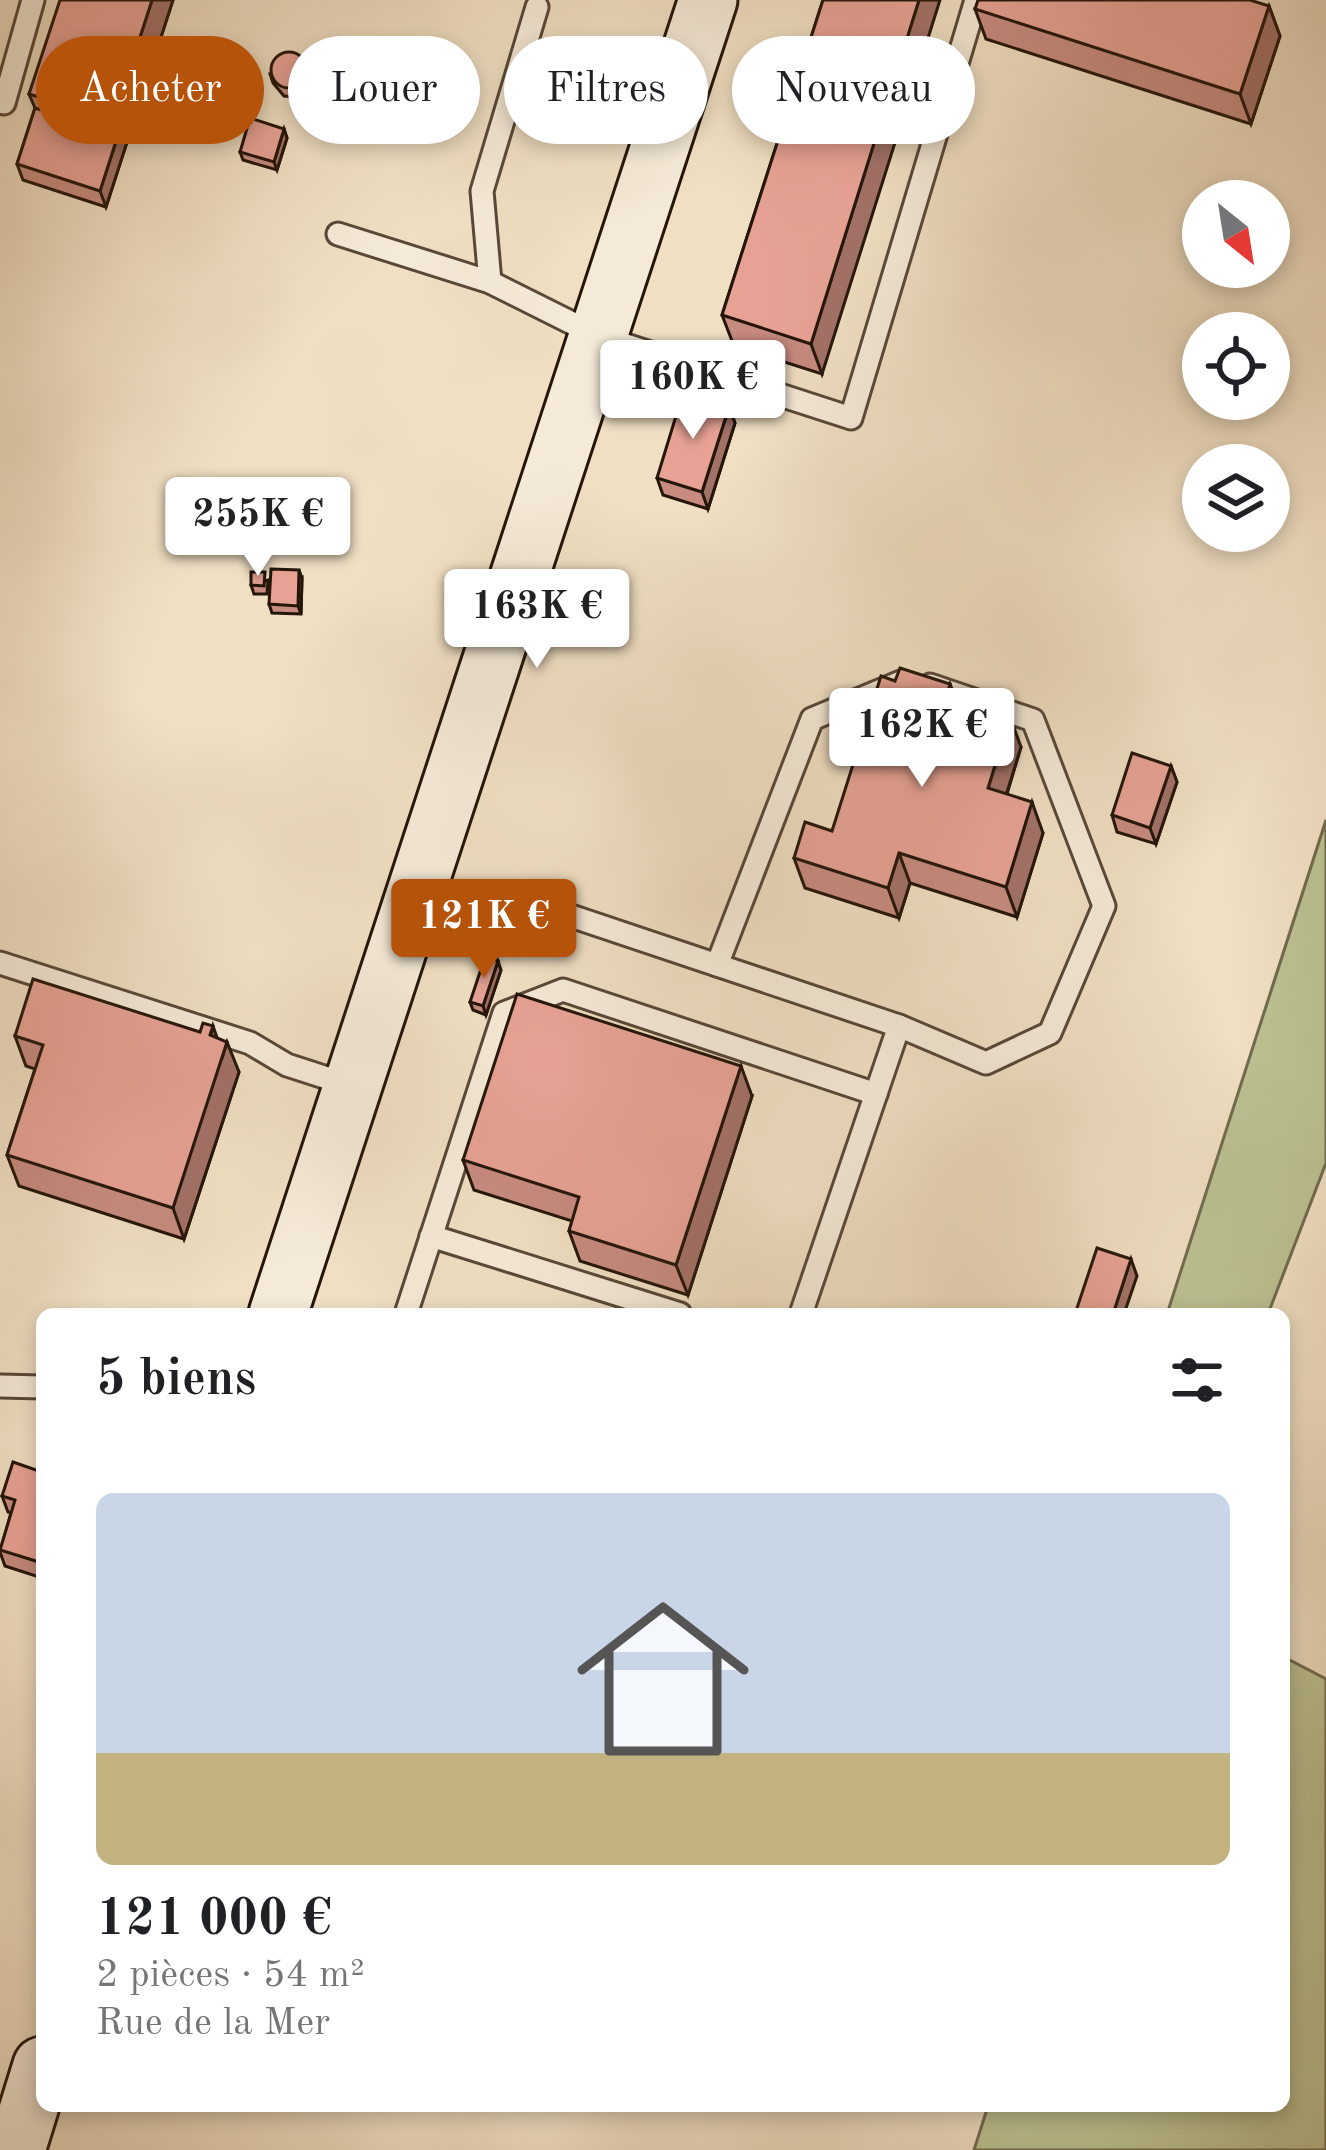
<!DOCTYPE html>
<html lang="fr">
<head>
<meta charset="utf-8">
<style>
  :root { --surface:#fff; --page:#f6f6f6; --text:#202124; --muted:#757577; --line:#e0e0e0; --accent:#b45309 }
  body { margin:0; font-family:"Old Standard TT",serif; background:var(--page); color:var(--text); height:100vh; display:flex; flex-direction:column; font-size:45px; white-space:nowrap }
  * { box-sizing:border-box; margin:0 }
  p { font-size:39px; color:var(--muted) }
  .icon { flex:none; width:66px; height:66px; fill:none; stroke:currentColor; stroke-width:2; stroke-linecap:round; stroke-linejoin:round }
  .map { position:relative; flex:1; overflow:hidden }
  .panel { position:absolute; left:36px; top:1308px; width:1254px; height:804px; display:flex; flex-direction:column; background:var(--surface); border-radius:18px; box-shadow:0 6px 18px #0003 }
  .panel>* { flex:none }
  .hud { position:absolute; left:36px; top:36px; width:1254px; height:108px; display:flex; gap:24px }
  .needle { width:78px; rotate:150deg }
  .fabs { position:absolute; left:1182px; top:180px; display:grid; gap:24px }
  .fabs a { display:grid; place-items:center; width:108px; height:108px; border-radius:50%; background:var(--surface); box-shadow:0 6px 18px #0003; font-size:60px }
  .price { position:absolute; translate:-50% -102px; padding:0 27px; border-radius:12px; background:#fff; color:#222; font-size:39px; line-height:78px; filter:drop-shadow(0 3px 6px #0008) }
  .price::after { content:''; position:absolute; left:50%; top:72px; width:36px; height:27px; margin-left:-18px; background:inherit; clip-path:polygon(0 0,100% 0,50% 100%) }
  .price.current { background:var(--accent); color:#fff }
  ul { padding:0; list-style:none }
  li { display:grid; align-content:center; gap:24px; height:636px; padding:0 60px }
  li+li { border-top:3px solid var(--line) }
  li span { display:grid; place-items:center; height:372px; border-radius:18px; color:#555 }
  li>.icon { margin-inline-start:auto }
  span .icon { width:216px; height:216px; fill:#fffc; stroke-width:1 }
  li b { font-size:51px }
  h2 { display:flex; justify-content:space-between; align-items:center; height:144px; padding:0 60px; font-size:51px }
  .chip { padding:0 42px; border-radius:54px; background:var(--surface); box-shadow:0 6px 18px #0003; font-size:42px; line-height:108px }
  .chip.current { background:var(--accent); color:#fff }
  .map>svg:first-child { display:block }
  .green { fill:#bcc192; stroke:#706c4e; stroke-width:3 }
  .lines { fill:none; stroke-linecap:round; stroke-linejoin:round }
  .lane-casing { stroke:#584838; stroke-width:27 }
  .secondary-casing { stroke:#25160a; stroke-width:63 }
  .lane { stroke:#f5ead8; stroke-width:21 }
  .secondary { stroke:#f5ead8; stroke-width:57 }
  .wall { fill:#c78b80; stroke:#25160a; stroke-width:3 }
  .shaded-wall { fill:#a27168; stroke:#25160a; stroke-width:3 }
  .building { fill:#e7a295; stroke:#25160a; stroke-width:3 }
</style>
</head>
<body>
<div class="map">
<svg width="1326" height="2150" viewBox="0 0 1326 2150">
  <rect width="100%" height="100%" fill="#f0dfc3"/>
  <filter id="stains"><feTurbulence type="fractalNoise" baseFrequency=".00167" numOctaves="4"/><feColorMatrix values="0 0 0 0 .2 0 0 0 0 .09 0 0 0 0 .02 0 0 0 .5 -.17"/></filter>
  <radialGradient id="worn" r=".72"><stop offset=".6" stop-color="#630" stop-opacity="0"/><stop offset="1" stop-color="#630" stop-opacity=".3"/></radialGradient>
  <g class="green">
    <polygon points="1326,820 1326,1163 1268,1314 1167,1314"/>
    <polygon points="1284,1657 1326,1679 1326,2150 974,2150 988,2106 1284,2106"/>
  </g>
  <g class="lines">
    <defs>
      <g id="lane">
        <polyline points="4,103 33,0"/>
        <polyline points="338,234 490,282 598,336 851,418 976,0"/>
        <polyline points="490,282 482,191 537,7"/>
        <polyline points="417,897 494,924 565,914 899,1026 801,1314"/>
        <polyline points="0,963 250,1043 287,1065 352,1086"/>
        <polyline points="717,965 812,719 901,682"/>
        <polyline points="899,1026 986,1063 1050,1033 1104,906 1033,720 930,685"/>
        <polyline points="431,1236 680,1314"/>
        <polyline points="406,1314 504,1013 563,990 876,1094"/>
        <polyline points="0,1386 42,1387"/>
      </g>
      <g id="secondary">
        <polyline points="278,1314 708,0"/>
        <polyline points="16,2150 42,2066"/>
      </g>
    </defs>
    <use href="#lane" class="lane-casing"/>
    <use href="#secondary" class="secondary-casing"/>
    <use href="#lane" class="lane"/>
    <use href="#secondary" class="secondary"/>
  </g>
  <g class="wall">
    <polygon points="173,0 106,207 23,180 17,164 35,108 29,94"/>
    <polygon points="823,0 822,374 734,346 722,315"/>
    <polygon points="1269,6 1280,36 1251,124 986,39 975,9"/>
    <polygon points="310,73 310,85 296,97 284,96 273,83 270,74"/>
    <polygon points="418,92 421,100 410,135 379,125 376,117"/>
    <polygon points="284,129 287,138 277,170 243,160 240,152"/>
    <polygon points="729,407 735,423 708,509 663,495 657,478"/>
    <polygon points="302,578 301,614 272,613 269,604"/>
    <polygon points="268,580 267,594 254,594 251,585"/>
    <polygon points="895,681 950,684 955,700 1021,747 1007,794 1043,833 1017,917 910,883 899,918 805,888 794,858 832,831"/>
    <polygon points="1171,766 1177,782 1156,844 1117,832 1112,815"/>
    <polygon points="501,970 486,1015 473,1010 470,1002"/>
    <polygon points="15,1036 217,1038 239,1072 184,1239 19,1186 7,1155 35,1069 26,1066"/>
    <polygon points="752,1096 688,1295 580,1261 569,1231 572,1221 474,1190 463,1160"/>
    <polygon points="42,1472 42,1578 5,1566 0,1552 11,1513 8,1512 2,1496"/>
  </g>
  <g class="shaded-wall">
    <polygon points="152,0 173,0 106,207 100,191 118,135 113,121"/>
    <polygon points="919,0 940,0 822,374 811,344"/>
    <polygon points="1269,6 1280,36 1251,124 1240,94"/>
    <polygon points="307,65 310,73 310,85 296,97 293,88"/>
    <polygon points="418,92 421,100 410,135 407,127"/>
    <polygon points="284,129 287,138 277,170 274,162"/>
    <polygon points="729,407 735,423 708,509 702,492"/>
    <polygon points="299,570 302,578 301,614 298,606"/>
    <polygon points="950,684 961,715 946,697"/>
    <polygon points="1010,717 1021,747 999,818 988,788"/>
    <polygon points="1171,766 1177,782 1156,844 1150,828"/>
    <polygon points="1032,802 1043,833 1017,917 1006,887"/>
    <polygon points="899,853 910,883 899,918 888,888"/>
    <polygon points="498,961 501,970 486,1015 483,1006"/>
    <polygon points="213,1026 223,1055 227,1042 239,1072 184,1239 173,1208"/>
    <polygon points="741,1066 752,1096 688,1295 676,1265"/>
    <polygon points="1131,1259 1137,1276 1124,1314 1113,1314"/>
  </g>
  <g class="building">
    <polygon points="60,0 152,0 113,121 29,94"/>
    <polygon points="823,0 919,0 811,344 722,315"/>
    <polygon points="978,0 1250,0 1269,6 1240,94 975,9"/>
    <circle cx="289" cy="70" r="18"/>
    <polygon points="387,82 418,92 407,127 376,117"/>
    <polygon points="35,108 118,135 100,191 17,164"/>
    <polygon points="250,118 284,129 274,162 240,152"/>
    <polygon points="683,393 729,407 702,492 657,478"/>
    <polygon points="271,569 299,570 298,606 269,604"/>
    <polygon points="251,572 265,572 264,586 251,585"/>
    <polygon points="900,668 950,684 946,697 1010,717 988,788 1032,802 1006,887 899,853 888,888 794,858 805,822 832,831 881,676 895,681"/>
    <polygon points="1132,753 1171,766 1150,828 1112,815"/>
    <polygon points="485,957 498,961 483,1006 470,1002"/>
    <polygon points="33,979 200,1032 203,1023 213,1026 210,1035 227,1042 173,1208 7,1155 43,1045 15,1036"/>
    <polygon points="517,994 741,1066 676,1265 569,1231 579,1197 463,1160"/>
    <polygon points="1097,1248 1131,1259 1113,1314 1075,1314"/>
    <polygon points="13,1462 42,1472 42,1551 39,1562 0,1550 15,1500 2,1496"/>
  </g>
  <rect width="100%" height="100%" filter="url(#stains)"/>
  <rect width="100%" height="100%" fill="url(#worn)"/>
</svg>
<div class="fabs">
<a><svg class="needle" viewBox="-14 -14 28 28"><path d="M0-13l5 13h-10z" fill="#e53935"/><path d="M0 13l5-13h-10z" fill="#757577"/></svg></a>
<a><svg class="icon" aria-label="locate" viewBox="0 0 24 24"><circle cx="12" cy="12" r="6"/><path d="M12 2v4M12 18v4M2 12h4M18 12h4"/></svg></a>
<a><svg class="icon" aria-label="layers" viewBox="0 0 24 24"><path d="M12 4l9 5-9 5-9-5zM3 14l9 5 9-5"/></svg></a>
</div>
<b class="price" style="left:693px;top:442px">160K €</b>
<b class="price" style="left:258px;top:579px">255K €</b>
<b class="price" style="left:537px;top:671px">163K €</b>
<b class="price" style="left:922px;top:790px">162K €</b>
<b class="price current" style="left:484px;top:981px">121K €</b>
<div class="hud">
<a class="chip current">Acheter</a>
<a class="chip">Louer</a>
<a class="chip">Filtres</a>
<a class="chip">Nouveau</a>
</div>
<section class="panel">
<h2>5 biens<svg class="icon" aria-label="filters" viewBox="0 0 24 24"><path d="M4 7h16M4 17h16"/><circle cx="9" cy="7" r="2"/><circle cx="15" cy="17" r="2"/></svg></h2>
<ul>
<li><span style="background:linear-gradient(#c9d6e8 70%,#c2b280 0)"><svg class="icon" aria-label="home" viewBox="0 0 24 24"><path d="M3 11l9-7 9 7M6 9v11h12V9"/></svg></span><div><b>121 000 €</b><p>2 pièces · 54 m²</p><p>Rue de la Mer</p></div></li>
</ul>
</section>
</div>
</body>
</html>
